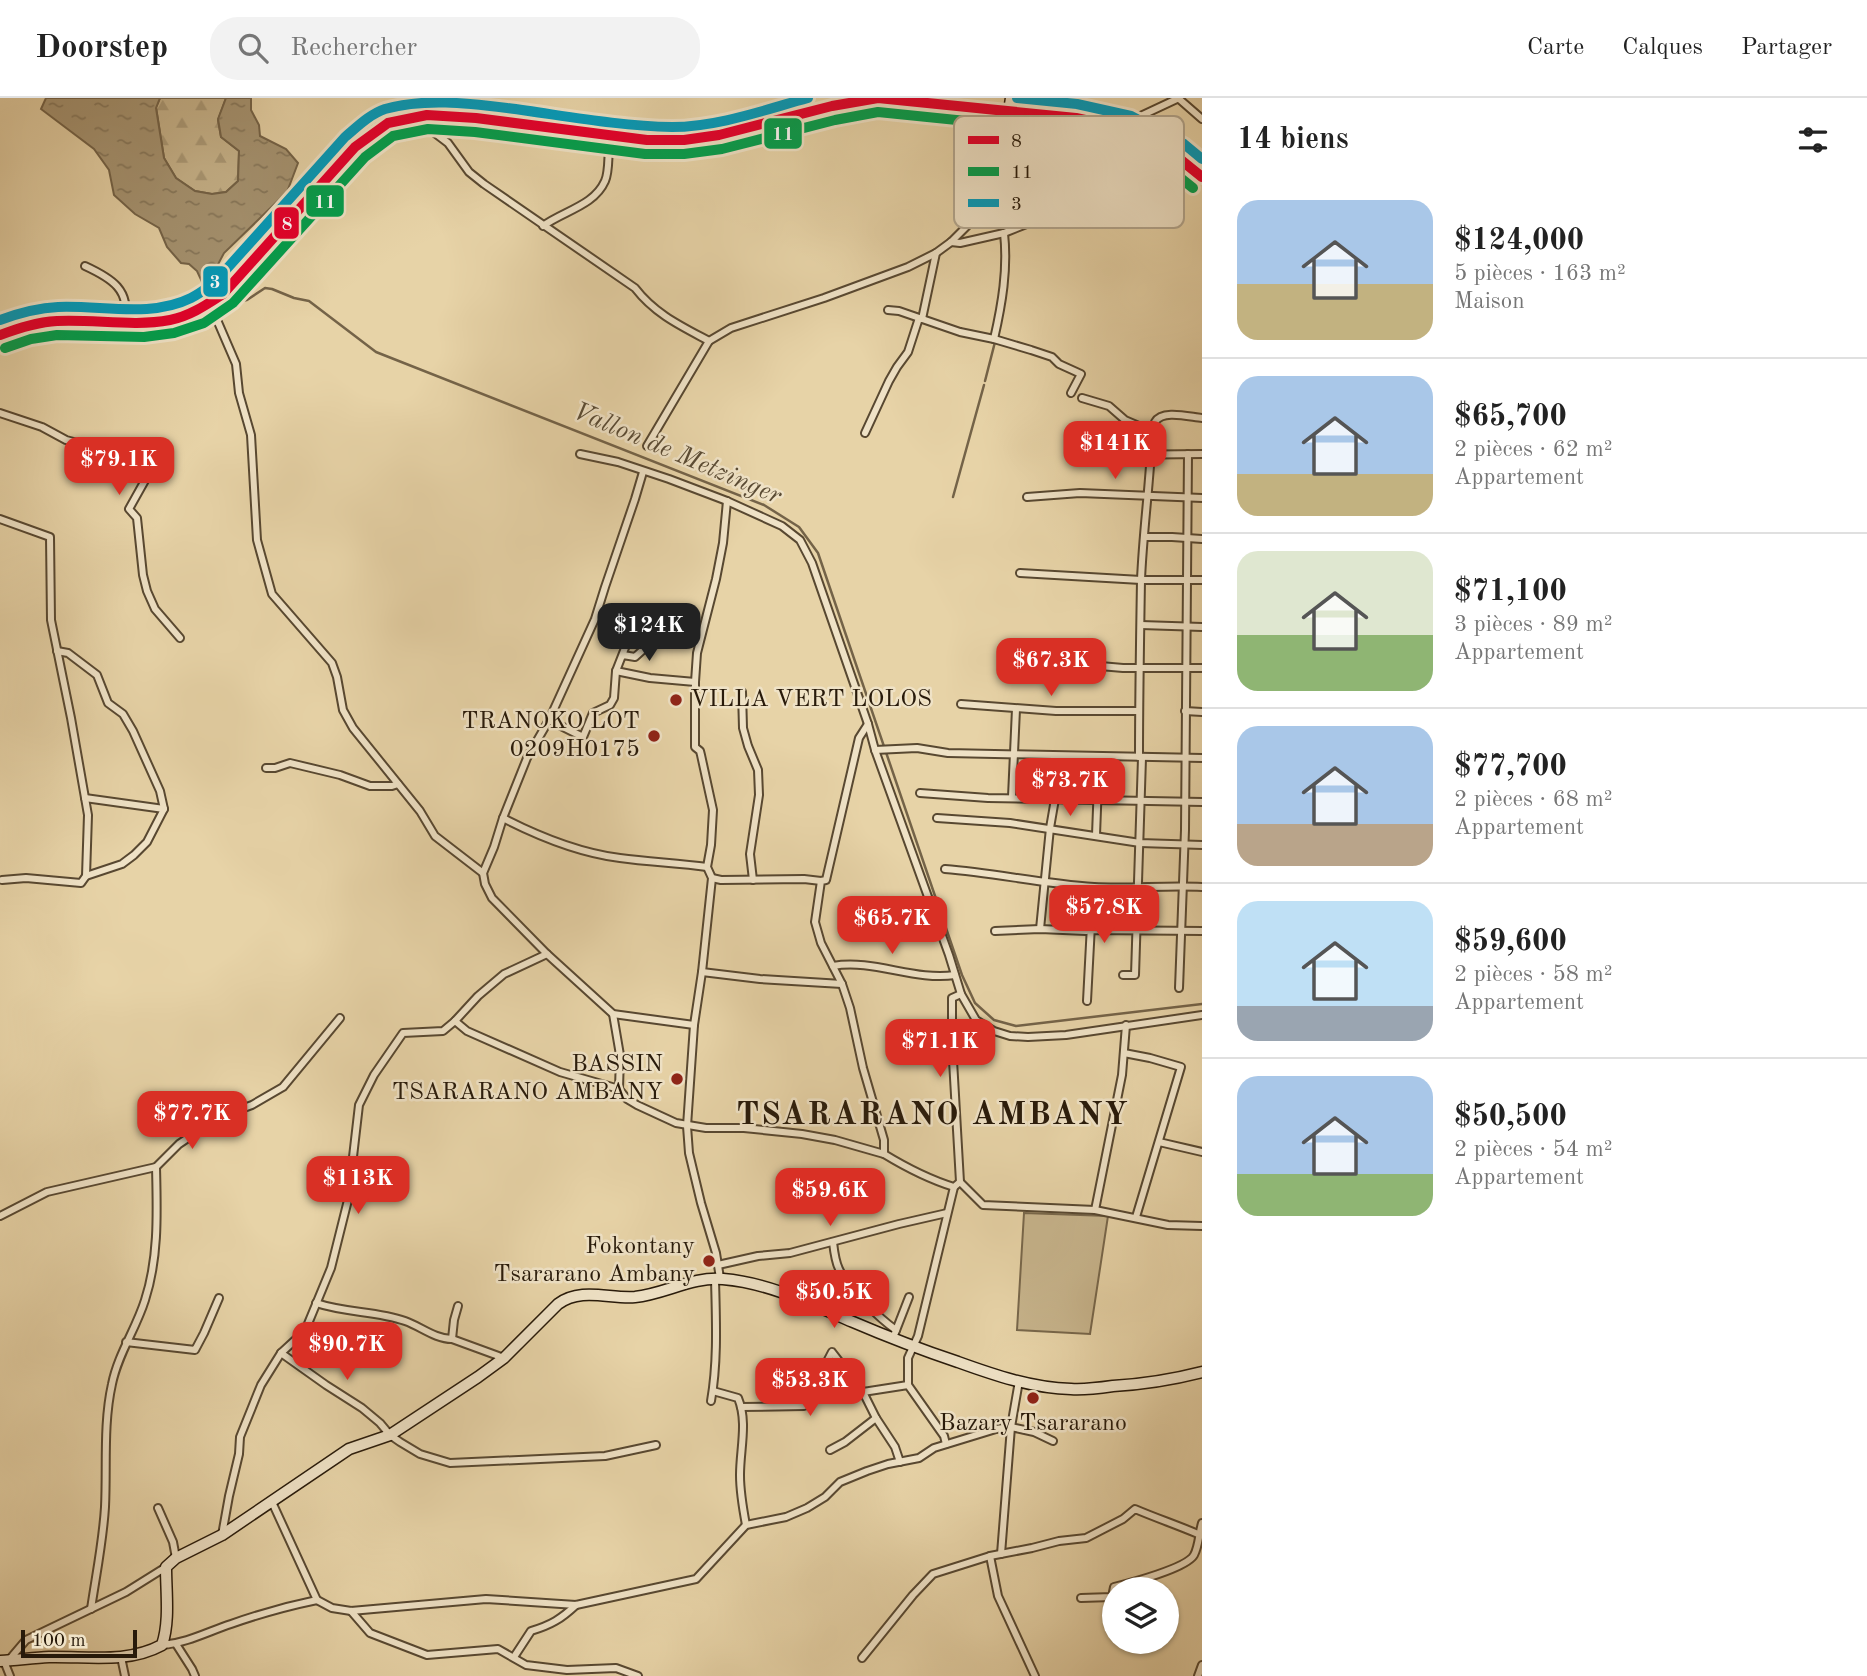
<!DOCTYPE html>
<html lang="fr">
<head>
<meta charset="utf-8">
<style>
  :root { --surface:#fff; --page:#f2f2f2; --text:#222; --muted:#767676; --line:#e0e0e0; --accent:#d93025 }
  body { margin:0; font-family:"Old Standard TT",serif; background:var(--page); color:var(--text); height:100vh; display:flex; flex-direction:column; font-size:26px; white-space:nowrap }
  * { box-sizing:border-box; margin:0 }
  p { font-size:23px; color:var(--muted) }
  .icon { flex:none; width:38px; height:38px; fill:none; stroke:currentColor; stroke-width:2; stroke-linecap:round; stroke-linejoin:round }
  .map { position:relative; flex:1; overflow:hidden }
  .sheet { display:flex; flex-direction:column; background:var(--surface); width:665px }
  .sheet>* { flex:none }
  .controls { position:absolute; left:1102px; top:1479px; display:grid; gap:14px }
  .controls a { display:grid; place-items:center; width:77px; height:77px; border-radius:50%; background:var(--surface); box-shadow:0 2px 5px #0004; font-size:35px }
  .scale { position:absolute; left:21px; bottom:18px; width:116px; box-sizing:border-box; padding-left:7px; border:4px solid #281a0a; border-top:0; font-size:19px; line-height:24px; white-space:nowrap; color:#281a0a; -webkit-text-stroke:5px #efe2c6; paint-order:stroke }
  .price { position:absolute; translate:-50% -60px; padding:0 16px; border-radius:14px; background:var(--accent); color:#fff; font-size:23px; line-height:46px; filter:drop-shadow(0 2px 4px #0008) }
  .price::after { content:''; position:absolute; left:50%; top:42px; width:21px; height:16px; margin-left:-10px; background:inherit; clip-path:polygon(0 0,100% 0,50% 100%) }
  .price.current { background:#222; color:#fff }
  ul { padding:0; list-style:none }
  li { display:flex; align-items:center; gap:21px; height:175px; padding:0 35px }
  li+li { border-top:2px solid var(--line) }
  li span { display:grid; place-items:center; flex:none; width:196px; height:140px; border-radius:21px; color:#555 }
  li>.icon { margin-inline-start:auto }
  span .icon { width:84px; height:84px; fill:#fffc; stroke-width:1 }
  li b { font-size:30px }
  h2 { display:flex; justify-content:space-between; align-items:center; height:84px; padding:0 35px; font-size:30px }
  header { display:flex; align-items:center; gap:42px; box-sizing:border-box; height:98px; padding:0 35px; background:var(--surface); border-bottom:2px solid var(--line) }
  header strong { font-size:33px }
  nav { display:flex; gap:38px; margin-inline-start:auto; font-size:24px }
  .search { width:490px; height:63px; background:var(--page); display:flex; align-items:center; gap:18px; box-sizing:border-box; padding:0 24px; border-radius:28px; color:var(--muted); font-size:26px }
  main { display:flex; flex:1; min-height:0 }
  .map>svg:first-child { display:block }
  .forest { fill:url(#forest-firs); stroke:#78674b; stroke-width:2 }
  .pitch { fill:#c7b48c; stroke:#78674b; stroke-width:2 }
  .water { fill:url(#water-ripples); stroke:#746348; stroke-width:2 }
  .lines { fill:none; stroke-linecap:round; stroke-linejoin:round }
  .stream { stroke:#746348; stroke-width:2.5 }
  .street-casing { stroke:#584831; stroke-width:10 }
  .secondary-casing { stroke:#281a0a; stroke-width:13 }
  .primary-casing { stroke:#281a0a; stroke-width:14 }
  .street { stroke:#efe2c6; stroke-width:6 }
  .secondary { stroke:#efe2c6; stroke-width:10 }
  .primary { stroke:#e7d3a7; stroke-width:10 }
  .bus-1-casing { stroke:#efe2c6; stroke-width:16 }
  .bus-2-casing { stroke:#efe2c6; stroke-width:16 }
  .bus-3-casing { stroke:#efe2c6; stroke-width:16 }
  .bus-1 { stroke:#e4002b; stroke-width:10 }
  .bus-2 { stroke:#029f4d; stroke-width:10 }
  .bus-3 { stroke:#049bba; stroke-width:10 }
  .poi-dot { fill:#8f2418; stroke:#efe2c6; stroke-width:2.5 }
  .labels { text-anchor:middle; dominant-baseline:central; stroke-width:5; stroke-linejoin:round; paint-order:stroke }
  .poi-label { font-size:24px; fill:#281a0a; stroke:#efe2c6; text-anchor:end }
  .water-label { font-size:26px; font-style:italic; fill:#5a4b34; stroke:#efe2c6 }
  .district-label { font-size:32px; font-weight:bold; letter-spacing:2px; fill:#281a0a; stroke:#efe2c6 }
  .key { fill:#efe2c6; stroke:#b3a68e; stroke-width:2 }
  .key-label { font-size:19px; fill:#281a0a }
  .line-badge { stroke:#efe2c6; stroke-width:2.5 }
  .badge-label { font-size:19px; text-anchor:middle; font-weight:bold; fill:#fff }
</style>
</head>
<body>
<header>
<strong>Doorstep</strong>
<div class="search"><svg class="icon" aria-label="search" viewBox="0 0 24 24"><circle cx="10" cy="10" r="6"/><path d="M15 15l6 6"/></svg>Rechercher</div>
<nav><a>Carte</a><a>Calques</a><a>Partager</a></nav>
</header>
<main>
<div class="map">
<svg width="1202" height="1578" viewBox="0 0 1202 1578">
  <defs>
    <pattern id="forest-firs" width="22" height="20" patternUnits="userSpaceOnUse" patternTransform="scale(1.75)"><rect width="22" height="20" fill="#c7b48c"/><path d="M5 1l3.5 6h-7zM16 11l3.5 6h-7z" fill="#ab9a77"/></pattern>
    <pattern id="water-ripples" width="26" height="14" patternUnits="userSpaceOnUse" patternTransform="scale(1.75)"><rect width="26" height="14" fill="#a69472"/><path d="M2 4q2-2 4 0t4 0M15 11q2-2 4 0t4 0" fill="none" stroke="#87785c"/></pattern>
  </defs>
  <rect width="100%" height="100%" fill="#e7d3a7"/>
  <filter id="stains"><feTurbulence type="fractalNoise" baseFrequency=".00286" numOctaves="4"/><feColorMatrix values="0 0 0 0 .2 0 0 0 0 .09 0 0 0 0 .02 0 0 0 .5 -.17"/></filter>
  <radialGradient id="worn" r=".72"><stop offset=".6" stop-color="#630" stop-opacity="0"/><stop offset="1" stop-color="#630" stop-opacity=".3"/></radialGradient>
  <polygon class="forest" points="160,0 226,0 218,22 221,39 239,53 238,83 226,94 212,96 195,93 176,80 164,60 156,9"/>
  <polygon class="pitch" points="1024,1115 1108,1118 1090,1236 1017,1232"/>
  <polygon class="water" points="46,0 160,0 156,10 164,60 176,80 195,93 212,96 226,94 238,83 239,53 221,39 218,21 226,0 251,0 251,12 259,27 260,38 286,51 298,65 287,94 224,155 215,172 222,180 214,187 203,186 197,173 189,166 181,165 167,149 159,130 135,116 114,97 109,72 94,51 41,11"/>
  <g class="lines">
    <g class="stream">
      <polyline points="230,195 241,203 247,202 265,190 272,191 294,200 309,203 376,254 764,407 799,429 818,455 962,877 975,905 994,922 1016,928 1202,906"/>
      <polyline points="985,283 995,244"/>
      <polyline points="953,399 984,287"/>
      <polyline points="1156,656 1202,657"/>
    </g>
    <defs>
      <g id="street">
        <polyline points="1178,0 1202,21"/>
        <path d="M 420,17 L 423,26 L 448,45 L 469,74 L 484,86 L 635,190 C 655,216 681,228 709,243 L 731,230 L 824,200 L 908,169 L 936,155 L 951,144 L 970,125 L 1003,78 L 1007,66 L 1009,44 L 1009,13"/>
        <polyline points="1127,31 1132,22 1179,0"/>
        <path d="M 543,128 C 563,113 594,108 605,83 C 609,74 608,60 609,50 L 611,47 L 631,49 L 635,47 L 637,40"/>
        <polyline points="951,144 960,145 1004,135 1034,123 1074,98 1104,85 1128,66 1151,44"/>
        <path d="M 85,168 C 111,180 132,192 124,225"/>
        <polyline points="216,202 221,207 214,215 236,266 239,295 251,337 257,442 272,496 332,565 337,579 343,612 353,630 420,713 435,738 483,775"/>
        <polyline points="888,212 899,213 960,234 994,241 1031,252 1052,259 1059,266 1081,276 1071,295"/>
        <polyline points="922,221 936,155"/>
        <path d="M 994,241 C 1002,206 1008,171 1004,135"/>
        <polyline points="1082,300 1109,308 1125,322 1139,328 1154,329"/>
        <polyline points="0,315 42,329 66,342 101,351 148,377 129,411 137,420 143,477 147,493 155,511 180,540"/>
        <polyline points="865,335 889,283 897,269 908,254 919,220"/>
        <polyline points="647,348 709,243"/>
        <polyline points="580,356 618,364 669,381 727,403 782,428 800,442 812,465 868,626 875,652 949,857 961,896 976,922 994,933 1010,938 1028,939 1066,937 1202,917"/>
        <polyline points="1112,357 1202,356"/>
        <polyline points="643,374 635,401 605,489 595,521 549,622 527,660 503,720 494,749 483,775 485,786 492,800 547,856 613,916 694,927"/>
        <polyline points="1027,399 1080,395 1202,400"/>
        <polyline points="0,421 50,439 51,522 71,620 88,717 86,778"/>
        <polyline points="1144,439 1172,439 1202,441"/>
        <polyline points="1020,475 1141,482 1202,482"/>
        <polyline points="1141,527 1202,529"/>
        <polyline points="1009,560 1123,570 1202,570"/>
        <polyline points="616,573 650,580 695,584"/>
        <polyline points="742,594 743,630 748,648 758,672 759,697 750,756 753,782"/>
        <polyline points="961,606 1056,613 1139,613"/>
        <polyline points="1185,613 1202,614"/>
        <polyline points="549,622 583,639 593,615 610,607 614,600 616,573 632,532 649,536 645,550 635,559 623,557"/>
        <path d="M 868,626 L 859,640 L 826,782 L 821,783 L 815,824 L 821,845 L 842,886 L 850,910 L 863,970 L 884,1042 L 884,1056 C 907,1070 928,1081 954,1089 L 960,1084 L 983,1107 L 1095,1112 L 1168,1127 L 1202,1128"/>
        <polyline points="875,652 917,650 948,655 1202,660"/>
        <path d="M 1139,659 C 1139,600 1140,541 1141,482 C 1143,433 1150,385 1152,336 C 1153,336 1155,325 1155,324 C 1162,311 1190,319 1202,320"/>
        <polyline points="266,670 275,670 290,665 340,677 370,688 392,688 398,686"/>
        <polyline points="920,695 988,700 1202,704"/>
        <polyline points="1012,699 1016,611"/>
        <polyline points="85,700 164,711"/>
        <path d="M 503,720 C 538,738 581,755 620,760 C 649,764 678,765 707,769"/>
        <polyline points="937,720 1010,725 1140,745 1202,747"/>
        <polyline points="1096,737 1099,659"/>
        <path d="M 945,771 C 995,775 1044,786 1094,789 C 1130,791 1166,787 1202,789"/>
        <polyline points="712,780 721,782 804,781 821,783"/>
        <polyline points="2,782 26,780 81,785 86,778 122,766 134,757 147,744 164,711 160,693 133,633 123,616 108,605 97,577 68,555 57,553"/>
        <polyline points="1040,831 1050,730 1055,701"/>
        <polyline points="995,833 1040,831 1086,833 1091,832 1202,833"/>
        <path d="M 833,868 C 874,861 914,883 955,877"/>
        <polyline points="702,874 760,881 842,886"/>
        <polyline points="1123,877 1135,877 1142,660"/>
        <polyline points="1179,890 1185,732 1188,356"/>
        <polyline points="1087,903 1093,789"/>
        <polyline points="613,916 620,957 619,991"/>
        <polyline points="455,923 467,933 560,974 619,991 627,1001 637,1007 676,1025 706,1030 744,1030 802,1036 835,1042 884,1056"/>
        <polyline points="1124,955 1150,960 1181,969 1136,1119"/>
        <polyline points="1159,1044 1202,1054"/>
        <polyline points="960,1084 952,945 952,900 961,896"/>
        <polyline points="1095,1112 1122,977 1126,927"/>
        <polyline points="0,1118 47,1094 156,1069 179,1046 219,1019 252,1007 283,989 340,920"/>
        <path d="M 833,1144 C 834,1153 835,1163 839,1171 C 847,1189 880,1221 896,1232"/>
        <polyline points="718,1167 758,1158 790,1155 899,1126 947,1115"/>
        <polyline points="720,1180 716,1155 701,1105 689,1055 687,1028 694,927 702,874 712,780 707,769 711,747 713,712 701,657 700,653 695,649 695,584 697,555 716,481 723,445 727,403"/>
        <path d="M 316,1205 C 346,1215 377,1213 405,1223 C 420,1228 435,1241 452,1241 L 504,1260"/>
        <polyline points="895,1235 909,1199"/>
        <polyline points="452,1241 454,1222 458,1208"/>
        <polyline points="126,1244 195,1252 204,1235 219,1200"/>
        <polyline points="281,1255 326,1287 362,1310 380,1325 390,1337 400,1344 420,1356 450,1365 605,1358 656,1347"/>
        <path d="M 713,1293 L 738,1300 C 748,1324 740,1351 740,1377 C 740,1394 743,1411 746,1427"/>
        <polyline points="863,1294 908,1287"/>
        <path d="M 711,1303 C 718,1263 716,1222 715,1181"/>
        <polyline points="741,1309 804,1308 832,1254 863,1294 876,1320 895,1349 900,1364"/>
        <polyline points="946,1346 944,1338 908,1287 908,1260 918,1238 954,1089"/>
        <polyline points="830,1352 845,1344 876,1320"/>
        <polyline points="272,1404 317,1502 332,1510 351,1513 486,1501 576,1507 696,1481 746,1427 786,1419 807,1410 825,1399 840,1384 867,1373 888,1366 919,1360 934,1350 996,1331 1011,1329 1034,1334 1053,1343"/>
        <polyline points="158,1410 173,1444 176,1460"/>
        <polyline points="222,1437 229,1398 239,1356 240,1339 261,1287 281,1255 305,1233 331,1170 348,1102 359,1007 374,977 403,935 443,933 455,923 478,898 504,876 547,856"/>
        <polyline points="1001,1456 1011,1329 1019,1283"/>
        <polyline points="990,1458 998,1498 1035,1578"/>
        <path d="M 1081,1500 L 1112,1499 L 1114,1489 C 1130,1485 1187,1470 1194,1457 C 1199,1448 1199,1435 1202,1425"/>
        <path d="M 91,1511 C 96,1477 103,1443 105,1409 C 107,1369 103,1326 112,1286 C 118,1256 136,1231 145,1202 C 159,1159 157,1113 156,1069"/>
        <polyline points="351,1513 370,1535 427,1557 498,1551 526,1567 567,1572 616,1570 638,1578"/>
        <polyline points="176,1546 192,1571 195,1578"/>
        <path d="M 162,1547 C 187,1545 207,1534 231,1526 C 259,1516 288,1508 317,1502"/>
        <polyline points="121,1559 125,1578"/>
        <path d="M 514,1559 L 531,1533 C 551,1527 561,1521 576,1507"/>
        <path d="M 862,1560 L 913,1497 L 933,1476 L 990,1458 L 1032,1450 L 1059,1443 L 1086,1440 L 1123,1421 L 1135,1411 C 1156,1420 1177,1427 1198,1436"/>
        <polyline points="9,1562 26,1542 126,1494 166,1469"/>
        <polyline points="4,1563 10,1578"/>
        <polyline points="1198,1578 1202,1567"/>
      </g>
      <g id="secondary">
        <polyline points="1009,13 1011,0"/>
        <path d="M 0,1563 C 16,1562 33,1560 49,1559 C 87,1558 127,1566 162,1547 C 170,1523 166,1495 166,1469 L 176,1460 L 222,1437 L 349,1351 L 390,1337 L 478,1279 L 504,1260 L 558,1206 C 581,1189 609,1201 635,1199 C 665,1196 693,1178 723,1181 C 770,1185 811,1206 853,1224 C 888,1239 922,1252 958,1264 C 994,1277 1032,1290 1071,1291 C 1085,1292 1099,1290 1113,1288 C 1145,1286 1171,1282 1202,1274"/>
      </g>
      <path id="primary" d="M 0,237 C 73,200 157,254 223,196 L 355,49 L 374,34 L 388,25 L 427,17 L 476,20 L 647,42 C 663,42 680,44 696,41 C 758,33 816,7 878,0 L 1076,20 L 1127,31 L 1176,58 L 1202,79"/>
    </defs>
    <use href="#street" class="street-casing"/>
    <use href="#secondary" class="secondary-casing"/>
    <use href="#primary" class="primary-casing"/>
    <use href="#street" class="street"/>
    <use href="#secondary" class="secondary"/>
    <use href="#primary" class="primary"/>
    <defs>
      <path id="bus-1" d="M 0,237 C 19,230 37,224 57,223 C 95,221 133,229 170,222 C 190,218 206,207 223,196 L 355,49 L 388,25 L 427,17 L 476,20 L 647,42 L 684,42 L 719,37 L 832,8 L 878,0 L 1076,20 L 1127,31 L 1176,58 L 1202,79"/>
      <polyline id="bus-2" points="5,250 31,241 57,237 144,239 174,235 204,225 233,205 365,59 393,38 428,31 475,34 645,56 684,56 722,51 835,22 878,14 1074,34 1122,44 1168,70 1193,90"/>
      <g id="bus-3">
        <polyline points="1017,0 1077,6 1131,18 1184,46 1202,61"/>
        <path d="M 0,222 C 19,215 37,210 58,209 C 101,207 151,220 191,200 C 199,196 207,190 214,185 L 345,39 C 357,29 370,16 385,11 C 425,0 466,5 507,10 C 561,17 617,28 672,29 C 717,29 764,12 808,0"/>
      </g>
    </defs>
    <use href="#bus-1" class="bus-1-casing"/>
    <use href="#bus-2" class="bus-2-casing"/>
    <use href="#bus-3" class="bus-3-casing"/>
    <use href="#bus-1" class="bus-1"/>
    <use href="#bus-2" class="bus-2"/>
    <use href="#bus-3" class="bus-3"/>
  </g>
  <g class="poi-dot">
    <circle cx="676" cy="602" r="7"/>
    <circle cx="654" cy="638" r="7"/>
    <circle cx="677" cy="981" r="7"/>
    <circle cx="709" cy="1163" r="7"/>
    <circle cx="1033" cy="1300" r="7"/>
  </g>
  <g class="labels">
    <g class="poi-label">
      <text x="690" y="602" text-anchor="start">VILLA VERT LOLOS</text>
      <text x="640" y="624">TRANOKO LOT<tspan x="640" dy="28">0209H0175</tspan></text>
      <text x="663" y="967">BASSIN<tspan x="663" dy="28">TSARARANO AMBANY</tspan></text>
      <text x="695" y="1149">Fokontany<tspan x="695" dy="28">Tsararano Ambany</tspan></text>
      <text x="1033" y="1326" text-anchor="middle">Bazary Tsararano</text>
    </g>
    <g class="water-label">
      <text transform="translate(677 356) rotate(23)">Vallon de Metzinger</text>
    </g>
    <g class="district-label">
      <text x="933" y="1018">TSARARANO AMBANY</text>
    </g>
  </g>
  <rect x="954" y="18" width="230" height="112" rx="10" class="key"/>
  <rect x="968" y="38" width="31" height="8" fill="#e4002b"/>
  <rect x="968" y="69" width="31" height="9" fill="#029f4d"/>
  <rect x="968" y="101" width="31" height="8" fill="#049bba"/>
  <g class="key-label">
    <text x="1011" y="49">8</text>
    <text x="1011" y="80">11</text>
    <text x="1011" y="112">3</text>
  </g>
  <g class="line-badge">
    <rect x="763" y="19" width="40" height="33" rx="7" fill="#029f4d"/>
    <rect x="305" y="86" width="40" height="34" rx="7" fill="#029f4d"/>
    <rect x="273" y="108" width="27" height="34" rx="7" fill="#e4002b"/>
    <rect x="202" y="167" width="27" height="33" rx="7" fill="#049bba"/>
  </g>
  <g class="badge-label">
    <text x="783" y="42">11</text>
    <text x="325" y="110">11</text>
    <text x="287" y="132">8</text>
    <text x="215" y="190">3</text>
  </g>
  <rect width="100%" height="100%" filter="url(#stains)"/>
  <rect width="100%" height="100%" fill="url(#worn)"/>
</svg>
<div class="controls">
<a><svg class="icon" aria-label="layers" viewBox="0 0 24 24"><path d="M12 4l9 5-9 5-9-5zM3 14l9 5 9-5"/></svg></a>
</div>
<div class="scale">100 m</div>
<b class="price" style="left:1115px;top:383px">$141K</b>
<b class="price" style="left:119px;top:399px">$79.1K</b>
<b class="price current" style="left:649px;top:565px">$124K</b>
<b class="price" style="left:1051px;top:600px">$67.3K</b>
<b class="price" style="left:1070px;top:720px">$73.7K</b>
<b class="price" style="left:1104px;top:847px">$57.8K</b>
<b class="price" style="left:892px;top:858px">$65.7K</b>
<b class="price" style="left:940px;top:981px">$71.1K</b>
<b class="price" style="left:192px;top:1053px">$77.7K</b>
<b class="price" style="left:358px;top:1118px">$113K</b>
<b class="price" style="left:830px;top:1130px">$59.6K</b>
<b class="price" style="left:834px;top:1232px">$50.5K</b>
<b class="price" style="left:347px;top:1284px">$90.7K</b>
<b class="price" style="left:810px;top:1320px">$53.3K</b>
</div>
<section class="sheet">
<h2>14 biens<svg class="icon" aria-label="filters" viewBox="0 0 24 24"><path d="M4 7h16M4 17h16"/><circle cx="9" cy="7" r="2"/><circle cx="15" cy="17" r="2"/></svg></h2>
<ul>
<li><span style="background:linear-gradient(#a9c7e8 60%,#c2b280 0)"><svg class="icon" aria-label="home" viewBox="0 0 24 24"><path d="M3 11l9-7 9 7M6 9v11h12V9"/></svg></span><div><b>$124,000</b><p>5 pièces · 163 m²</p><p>Maison</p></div></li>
<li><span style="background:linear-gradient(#a9c7e8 70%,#c2b280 0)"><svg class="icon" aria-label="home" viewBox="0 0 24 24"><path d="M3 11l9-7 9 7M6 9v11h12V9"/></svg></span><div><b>$65,700</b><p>2 pièces · 62 m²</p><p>Appartement</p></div></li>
<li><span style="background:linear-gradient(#dfe7d0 60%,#8fb573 0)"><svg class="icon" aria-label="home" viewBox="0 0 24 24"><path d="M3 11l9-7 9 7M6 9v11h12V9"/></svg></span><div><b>$71,100</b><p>3 pièces · 89 m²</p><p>Appartement</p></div></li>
<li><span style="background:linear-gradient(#a9c7e8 70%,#b9a48a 0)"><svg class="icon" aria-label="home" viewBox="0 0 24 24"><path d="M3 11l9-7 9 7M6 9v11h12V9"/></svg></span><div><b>$77,700</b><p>2 pièces · 68 m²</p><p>Appartement</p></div></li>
<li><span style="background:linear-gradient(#bfe0f5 75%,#9aa5b1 0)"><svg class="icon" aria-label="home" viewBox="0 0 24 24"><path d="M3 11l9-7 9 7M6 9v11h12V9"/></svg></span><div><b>$59,600</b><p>2 pièces · 58 m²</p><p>Appartement</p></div></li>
<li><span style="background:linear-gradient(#a9c7e8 70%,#8fb573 0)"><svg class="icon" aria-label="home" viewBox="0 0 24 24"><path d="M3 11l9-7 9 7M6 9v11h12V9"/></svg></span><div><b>$50,500</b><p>2 pièces · 54 m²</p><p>Appartement</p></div></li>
</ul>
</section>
</main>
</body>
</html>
